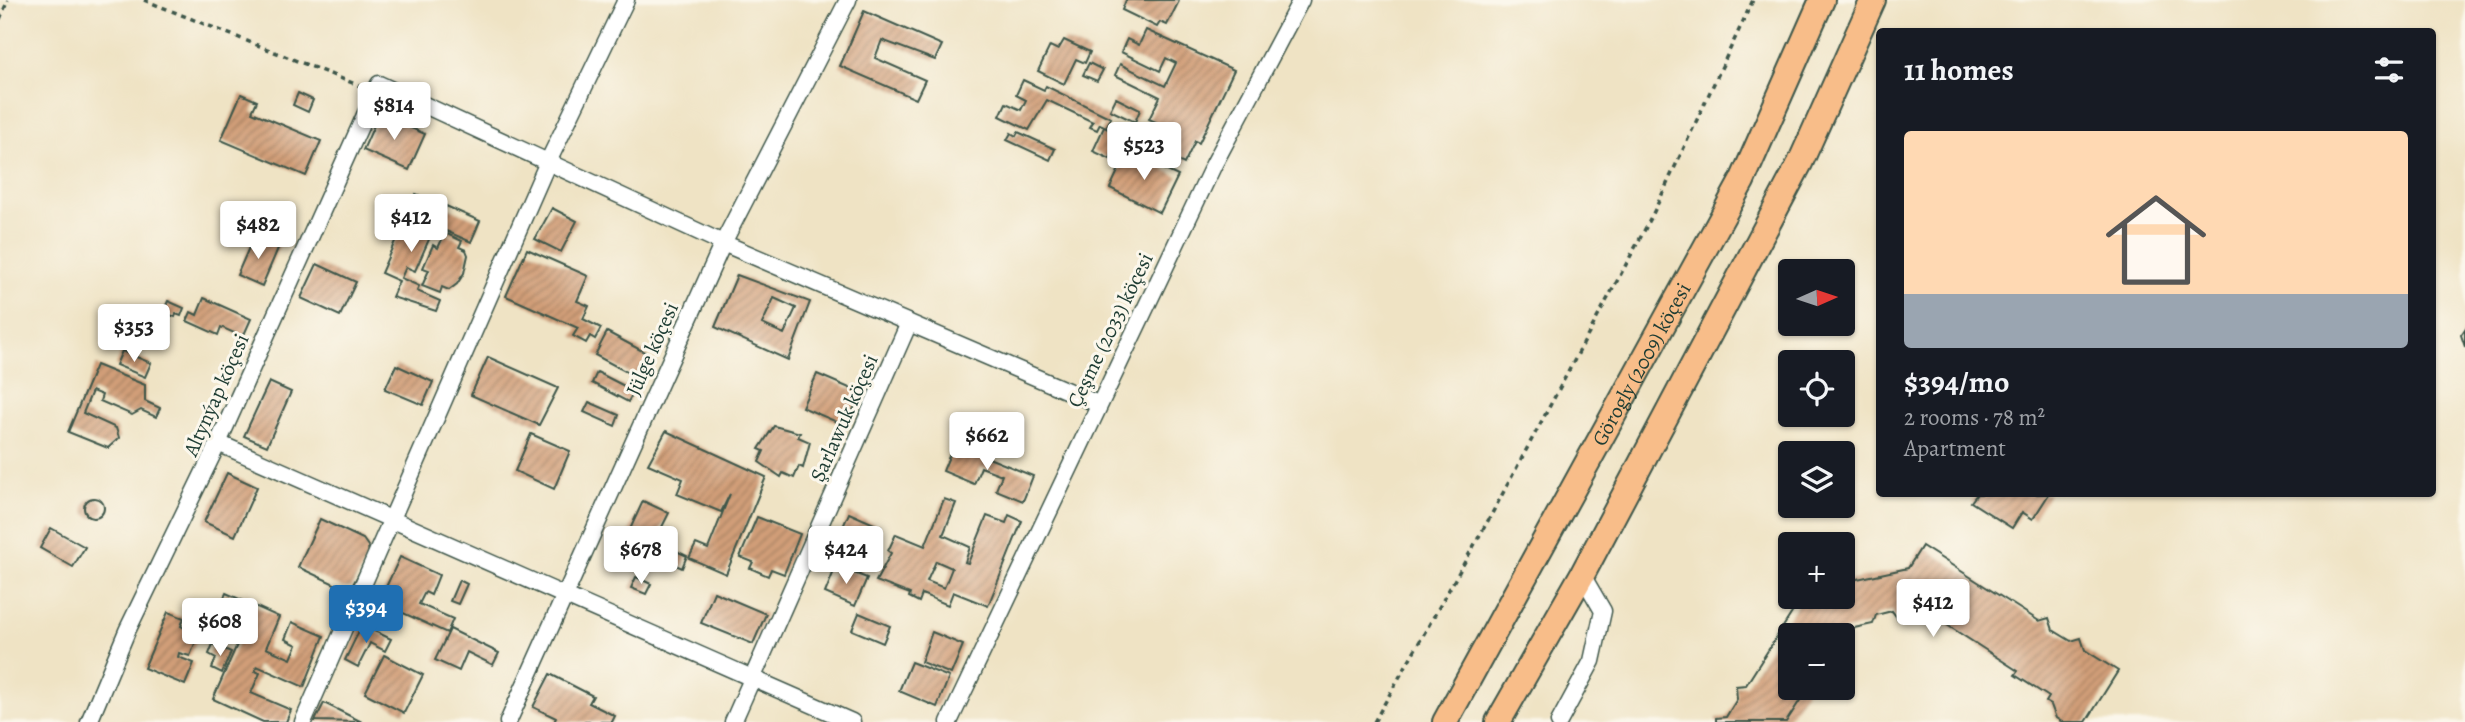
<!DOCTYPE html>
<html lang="en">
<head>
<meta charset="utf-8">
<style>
  :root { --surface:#171b24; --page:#20242c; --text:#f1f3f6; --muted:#9ea1a6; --accent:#1f6fb2 }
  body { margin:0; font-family:Alegreya,serif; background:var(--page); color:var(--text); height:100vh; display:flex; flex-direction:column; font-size:26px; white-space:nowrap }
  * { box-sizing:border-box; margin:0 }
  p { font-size:23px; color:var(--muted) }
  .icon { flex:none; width:38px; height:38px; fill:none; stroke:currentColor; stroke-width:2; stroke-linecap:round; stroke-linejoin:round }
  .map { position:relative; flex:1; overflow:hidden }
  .drawer { position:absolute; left:1876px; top:28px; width:560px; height:469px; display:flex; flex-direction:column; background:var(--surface); border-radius:7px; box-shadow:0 2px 5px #0004 }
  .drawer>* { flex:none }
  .needle { width:46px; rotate:87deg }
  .fabs { position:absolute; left:1778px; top:259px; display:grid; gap:14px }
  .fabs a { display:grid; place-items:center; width:77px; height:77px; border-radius:7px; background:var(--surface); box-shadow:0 2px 5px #0004; font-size:35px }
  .price { position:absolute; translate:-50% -60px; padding:0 16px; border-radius:7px; background:#fff; color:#222; font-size:23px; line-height:46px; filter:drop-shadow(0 2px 4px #0008) }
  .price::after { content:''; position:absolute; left:50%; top:42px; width:21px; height:16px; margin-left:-10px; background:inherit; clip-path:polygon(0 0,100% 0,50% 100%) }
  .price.current { background:var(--accent); color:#fff }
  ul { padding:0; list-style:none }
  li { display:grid; align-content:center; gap:14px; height:371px; padding:0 28px }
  li span { display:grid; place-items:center; height:217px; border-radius:7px; color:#555 }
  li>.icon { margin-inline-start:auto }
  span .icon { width:126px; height:126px; fill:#fffc; stroke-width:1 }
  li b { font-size:30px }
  h2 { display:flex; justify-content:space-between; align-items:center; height:84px; padding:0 28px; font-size:30px }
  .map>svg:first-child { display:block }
  .building { fill:url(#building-hatch); fill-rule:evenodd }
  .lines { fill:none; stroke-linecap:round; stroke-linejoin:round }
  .minor-casing { stroke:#3e564a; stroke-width:19 }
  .primary-casing { stroke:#3e564a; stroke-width:28 }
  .path { stroke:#3e564a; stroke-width:3.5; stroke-dasharray:5 5; stroke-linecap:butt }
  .minor { stroke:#fff; stroke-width:16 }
  .primary { stroke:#f8bd89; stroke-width:24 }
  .labels { text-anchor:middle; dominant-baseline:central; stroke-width:6; stroke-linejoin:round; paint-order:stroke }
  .street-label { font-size:21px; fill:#1f3d34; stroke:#fbf7ec }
</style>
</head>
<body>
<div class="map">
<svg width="2465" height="722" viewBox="0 0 2465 722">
  <defs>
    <pattern id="building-hatch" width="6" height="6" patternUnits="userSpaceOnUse" patternTransform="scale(1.75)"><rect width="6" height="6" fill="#d19e78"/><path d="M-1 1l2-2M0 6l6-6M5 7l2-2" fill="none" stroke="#a98263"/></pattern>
  </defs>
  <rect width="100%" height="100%" fill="#fbf7ec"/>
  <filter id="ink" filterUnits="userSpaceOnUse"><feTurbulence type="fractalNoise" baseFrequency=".0143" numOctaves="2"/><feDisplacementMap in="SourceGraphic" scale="14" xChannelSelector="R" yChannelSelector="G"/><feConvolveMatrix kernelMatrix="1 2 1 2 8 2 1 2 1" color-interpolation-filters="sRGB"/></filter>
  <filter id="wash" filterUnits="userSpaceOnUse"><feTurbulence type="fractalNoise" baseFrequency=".00686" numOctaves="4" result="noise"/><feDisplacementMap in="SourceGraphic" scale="28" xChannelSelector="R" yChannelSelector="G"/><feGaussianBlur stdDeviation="1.57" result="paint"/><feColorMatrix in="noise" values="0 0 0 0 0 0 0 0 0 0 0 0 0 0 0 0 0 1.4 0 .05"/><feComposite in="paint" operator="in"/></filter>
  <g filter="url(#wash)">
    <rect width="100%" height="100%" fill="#efe3c4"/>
    <g id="blocks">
      <g class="building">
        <polygon points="1126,0 1177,0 1179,1 1167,25 1160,22 1157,27 1122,10"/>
        <polygon points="864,11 942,45 935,60 882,40 875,58 925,80 916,99 840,66"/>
        <polygon points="1146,30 1234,70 1199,143 1195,141 1184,164 1147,146 1158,123 1149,119 1160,97 1115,75 1120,64 1165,86 1176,63 1166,58 1160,71 1121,52 1127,39 1139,45"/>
        <polygon points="1064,40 1090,52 1085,63 1076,59 1064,84 1038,71 1050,46 1058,50"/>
        <polygon points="1089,63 1103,70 1097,81 1083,75"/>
        <polygon points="1023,80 1044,90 1046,86 1111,118 1106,127 1100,124 1097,130 1090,127 1093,122 1047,100 1029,130 1000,116 1006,103 1021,110 1026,100 1016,95"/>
        <polygon points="298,93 313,100 308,112 293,105"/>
        <polygon points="241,94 257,101 252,112 321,141 306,176 221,140"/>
        <polygon points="1116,98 1140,110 1135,122 1110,110"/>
        <polygon points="379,114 425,134 409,170 363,150"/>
        <polygon points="1104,127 1121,135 1110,159 1093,151"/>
        <polygon points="1018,132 1055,149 1050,160 1007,140 1011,133 1016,136"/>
        <polygon points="1127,152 1178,176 1160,213 1110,188"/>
        <polygon points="416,194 433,202 424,224 434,228 415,271 406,267 401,278 419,286 417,291 440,301 436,311 392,297 399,281 381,273"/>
        <polygon points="446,206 480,221 471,242 437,227"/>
        <polygon points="552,208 577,221 561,252 535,239"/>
        <polygon points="445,233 462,241 459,247 466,250 468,255 464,273 457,284 449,290 442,287 440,293 422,286 429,270 423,268 433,245 438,248"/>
        <polygon points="254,236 279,246 262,286 237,275"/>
        <polygon points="527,249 588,276 577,301 589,306 583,319 601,328 595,339 590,336 586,343 573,336 578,328 506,296"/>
        <polygon points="317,264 356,282 340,316 301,298"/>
        <path d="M 737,275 L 810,302 L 788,360 L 715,327 ZM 774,298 L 796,308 L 784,334 L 762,324 Z"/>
        <polygon points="204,298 251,319 243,337 221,327 218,335 187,321 191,312 197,315"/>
        <polygon points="168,301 184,308 181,316 176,314 175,317 163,312"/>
        <polygon points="2465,329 2465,347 2461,335"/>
        <polygon points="607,332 648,354 636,377 595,355"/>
        <polygon points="122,351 151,363 145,377 116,365"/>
        <polygon points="488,357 558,388 539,425 471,395"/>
        <polygon points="96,365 145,385 145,401 160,408 156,417 141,410 132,415 100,401 102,395 92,391 83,413 116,428 119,438 108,448 68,432"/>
        <polygon points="396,365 433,382 423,405 385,389"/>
        <polygon points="597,372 634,391 628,402 592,383"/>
        <polygon points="817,374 861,393 846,426 802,407"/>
        <polygon points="269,382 291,392 267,446 244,436"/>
        <polygon points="589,402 619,415 615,426 584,412"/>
        <polygon points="774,426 800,433 798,437 810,442 803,468 799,466 794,478 783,473 781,477 759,462 764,451 759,449"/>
        <polygon points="666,431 766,477 726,574 689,558 696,544 708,549 730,494 721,512 677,494 683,479 648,464"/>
        <polygon points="531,434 570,451 554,489 515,471"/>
        <polygon points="954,444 1033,476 1023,501 996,490 1002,475 981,467 974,484 943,471"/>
        <polygon points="227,473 257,487 235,536 204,522"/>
        <polygon points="1977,494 2049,494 2033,519 2022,512 2012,528 1971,502"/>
        <circle cx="94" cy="508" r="10"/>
        <path d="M 944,499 L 956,503 L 943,535 L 970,547 L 965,562 L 968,563 L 987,516 L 1006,523 L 1009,515 L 1022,521 L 988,606 L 953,592 L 948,605 L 922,594 L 919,602 L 909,597 L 910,594 L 876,581 L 891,553 L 888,551 L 896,534 L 925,546 ZM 936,561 L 952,568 L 944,588 L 927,581 Z"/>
        <polygon points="643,501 669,513 655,541 687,556 682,568 650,553 646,561 621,549"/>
        <polygon points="849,513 881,527 877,537 863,531 861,537 842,529"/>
        <polygon points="757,517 800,534 784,574 771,569 768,576 750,568 753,562 740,557"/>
        <polygon points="320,519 363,539 368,546 369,555 351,588 343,588 298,567"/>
        <polygon points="51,528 85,547 73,567 40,548"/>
        <polygon points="834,546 866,559 860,573 828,560"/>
        <polygon points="1922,546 2039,621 2049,618 2053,630 2071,641 2081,638 2085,650 2118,671 2086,722 2062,722 2056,718 2051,705 2046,702 2049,697 2015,675 2018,671 1927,612 1898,619 1892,611 1876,615 1873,624 1845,630 1841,635 1790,635 1790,688 1808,688 1786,722 1716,722 1716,718 1726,717 1737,699 1736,686 1746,685 1802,597 1843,597 1843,582 1908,568"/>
        <polygon points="400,557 439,575 431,595 425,592 419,604 453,619 447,633 379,602"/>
        <polygon points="836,566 867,578 855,606 825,593"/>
        <polygon points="636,577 651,584 646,594 631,588"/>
        <polygon points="459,580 467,584 458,604 450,601"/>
        <polygon points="714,592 766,614 753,644 701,623"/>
        <polygon points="226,593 279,617 266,648 291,659 297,645 285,639 292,622 324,636 304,687 257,666 255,671 260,673 251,693 291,710 286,722 263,722 213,699 244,629 216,616"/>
        <polygon points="168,612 184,618 181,626 198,636 190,656 179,653 178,657 194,663 185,685 144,668"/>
        <polygon points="859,613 890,626 883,643 852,630"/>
        <polygon points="362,625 391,639 385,651 370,643 358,667 345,660"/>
        <polygon points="450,629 499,653 493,665 467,652 459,671 435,660"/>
        <polygon points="932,632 963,645 951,674 921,662"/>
        <polygon points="213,644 231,652 222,673 212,668 216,658 209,654"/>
        <polygon points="384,655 423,675 404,713 365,693"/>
        <polygon points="911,662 949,677 937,707 899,691"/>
        <polygon points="550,674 593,696 589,703 615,716 612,722 554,722 556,718 533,707"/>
        <polygon points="324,703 362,722 315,721"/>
      </g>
    </g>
  </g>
  <g filter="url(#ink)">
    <use href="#blocks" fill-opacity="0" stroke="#3e564a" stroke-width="2"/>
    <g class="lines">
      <defs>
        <g id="minor">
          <polyline points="218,443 852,722"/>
          <polyline points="89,722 127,631 218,443 379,84 723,243 1098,404"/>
          <polyline points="303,722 548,162 626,0"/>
          <polyline points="508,722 723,243 848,0"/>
          <polyline points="733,722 909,323"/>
          <polyline points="949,722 1214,164 1301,0"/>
          <polyline points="1559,722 1592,661 1603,611 1582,575"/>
        </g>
        <g id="primary">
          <path id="s1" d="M 1445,722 L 1742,181 L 1822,0"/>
          <polyline points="1498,722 1582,575 1800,163 1873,0"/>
        </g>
      </defs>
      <use href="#minor" class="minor-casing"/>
      <use href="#primary" class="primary-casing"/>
      <g class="path">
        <polyline points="144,0 360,86"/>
        <polyline points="0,19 8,0"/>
        <polyline points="1374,722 1489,519 1651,218 1753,0"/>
      </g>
      <use href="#minor" class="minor"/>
      <use href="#primary" class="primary"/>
    </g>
  </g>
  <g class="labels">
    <g class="street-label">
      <text transform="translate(1110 330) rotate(-64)">Çeşme (2033) köçesi</text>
      <text transform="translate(652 349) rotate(-66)">Jülge köçesi</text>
      <text stroke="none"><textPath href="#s1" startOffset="408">Görogly (2009) köçesi</textPath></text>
      <text transform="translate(216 395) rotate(-66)">Altynýap köçesi</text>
      <text transform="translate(844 418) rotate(-66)">Şarlawuk köçesi</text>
    </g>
  </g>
</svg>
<div class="fabs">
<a><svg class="needle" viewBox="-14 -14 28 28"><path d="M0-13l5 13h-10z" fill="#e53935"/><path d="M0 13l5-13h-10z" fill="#9ea1a6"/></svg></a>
<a><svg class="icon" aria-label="locate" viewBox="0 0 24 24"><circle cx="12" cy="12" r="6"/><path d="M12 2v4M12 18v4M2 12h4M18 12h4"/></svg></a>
<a><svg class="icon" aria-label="layers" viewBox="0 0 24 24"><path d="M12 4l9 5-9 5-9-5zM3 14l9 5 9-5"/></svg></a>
<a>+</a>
<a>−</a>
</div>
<b class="price" style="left:394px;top:142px">$814</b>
<b class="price" style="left:1144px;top:182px">$523</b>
<b class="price" style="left:411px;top:254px">$412</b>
<b class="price" style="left:258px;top:261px">$482</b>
<b class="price" style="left:134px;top:364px">$353</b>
<b class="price" style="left:987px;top:472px">$662</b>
<b class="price" style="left:641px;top:586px">$678</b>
<b class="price" style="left:846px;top:586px">$424</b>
<b class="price" style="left:1933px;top:639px">$412</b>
<b class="price current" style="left:366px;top:645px">$394</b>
<b class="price" style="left:220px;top:658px">$608</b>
<section class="drawer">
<h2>11 homes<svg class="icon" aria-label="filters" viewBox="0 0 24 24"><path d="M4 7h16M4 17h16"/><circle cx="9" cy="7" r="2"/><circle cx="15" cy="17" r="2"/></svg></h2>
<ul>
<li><span style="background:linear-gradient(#ffd9b3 75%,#9aa5b1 0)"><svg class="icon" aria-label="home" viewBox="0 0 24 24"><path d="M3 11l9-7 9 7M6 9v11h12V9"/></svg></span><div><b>$394/mo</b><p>2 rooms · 78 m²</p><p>Apartment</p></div></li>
</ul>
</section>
</div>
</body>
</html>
